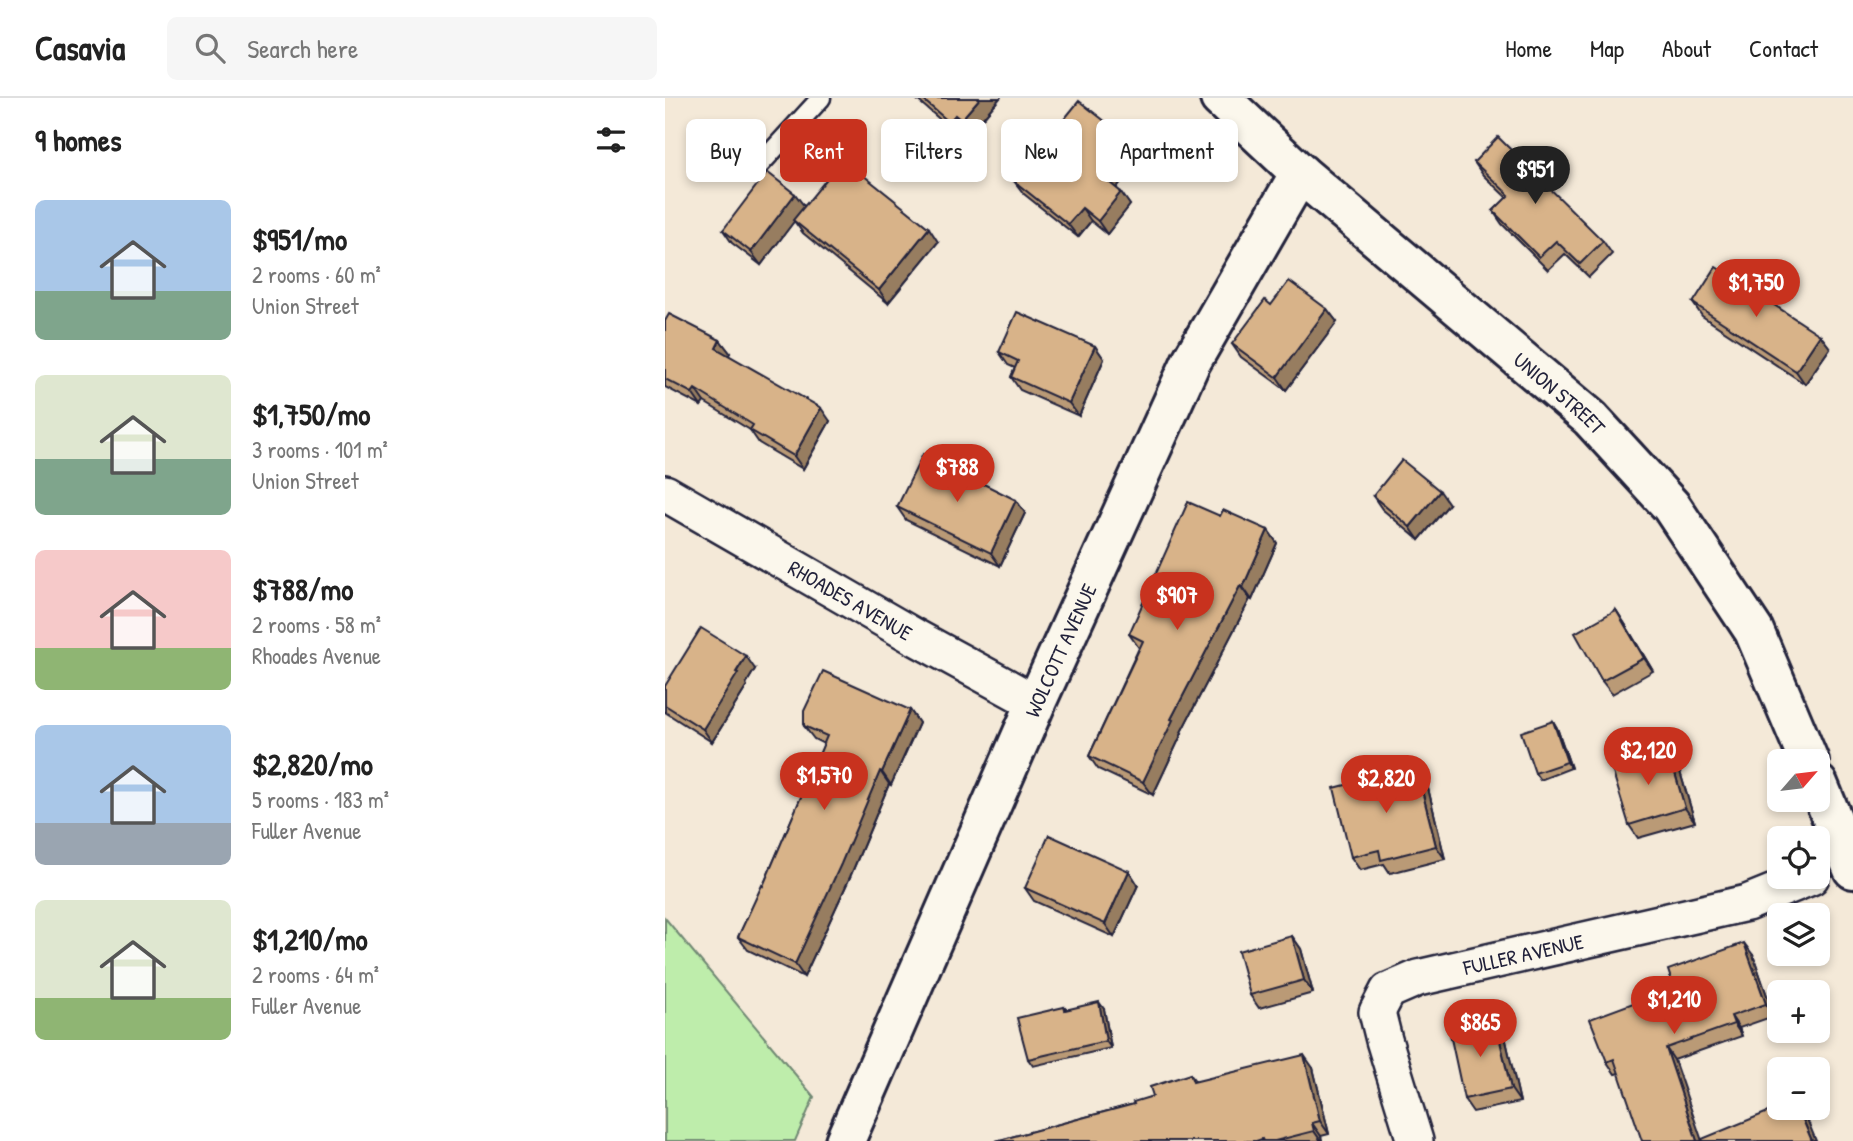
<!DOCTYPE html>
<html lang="en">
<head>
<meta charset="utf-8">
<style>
  :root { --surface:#fff; --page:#f6f6f6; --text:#222; --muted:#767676; --line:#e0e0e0; --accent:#c8321e }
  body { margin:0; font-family:"Patrick Hand",sans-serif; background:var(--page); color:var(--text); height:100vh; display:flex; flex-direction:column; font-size:26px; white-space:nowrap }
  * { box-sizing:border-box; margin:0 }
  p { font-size:23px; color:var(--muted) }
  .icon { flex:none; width:38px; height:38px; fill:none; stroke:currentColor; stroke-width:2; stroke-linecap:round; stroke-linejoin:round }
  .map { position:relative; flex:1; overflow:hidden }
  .sheet { display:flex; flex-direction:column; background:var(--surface); width:665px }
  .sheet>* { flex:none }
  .guide { position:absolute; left:21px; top:21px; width:665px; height:63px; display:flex; gap:14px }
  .needle { width:46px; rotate:62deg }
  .tools { position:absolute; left:1102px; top:651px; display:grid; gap:14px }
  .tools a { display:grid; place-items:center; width:63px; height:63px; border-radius:10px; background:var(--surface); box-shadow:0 4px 10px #0003; font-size:35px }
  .price { position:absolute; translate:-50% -60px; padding:0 16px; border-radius:24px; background:var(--accent); color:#fff; font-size:23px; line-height:46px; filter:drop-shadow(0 2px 4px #0008) }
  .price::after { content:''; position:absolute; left:50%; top:42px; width:21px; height:16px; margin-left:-10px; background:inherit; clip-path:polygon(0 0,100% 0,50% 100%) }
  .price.selected { background:#222; color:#fff }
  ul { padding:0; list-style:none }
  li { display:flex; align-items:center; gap:21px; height:175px; padding:0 35px }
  li span { display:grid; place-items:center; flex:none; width:196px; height:140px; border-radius:10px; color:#555 }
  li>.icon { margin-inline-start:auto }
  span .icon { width:84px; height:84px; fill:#fffc; stroke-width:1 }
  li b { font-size:30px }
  h2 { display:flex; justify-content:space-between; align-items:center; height:84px; padding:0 35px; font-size:30px }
  .chip { padding:0 24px; border-radius:10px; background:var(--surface); box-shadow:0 4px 10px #0003; font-size:24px; line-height:63px }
  .chip.selected { background:var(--accent); color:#fff }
  header { display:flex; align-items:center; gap:42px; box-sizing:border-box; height:98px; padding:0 35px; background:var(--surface); border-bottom:2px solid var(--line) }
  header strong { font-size:33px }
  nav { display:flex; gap:38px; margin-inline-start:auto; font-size:24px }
  .search { width:490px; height:63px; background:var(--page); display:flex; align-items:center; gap:18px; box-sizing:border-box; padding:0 24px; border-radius:10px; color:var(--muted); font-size:26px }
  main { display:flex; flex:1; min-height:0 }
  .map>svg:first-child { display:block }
  .green { fill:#beedab; stroke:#708873; stroke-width:2 }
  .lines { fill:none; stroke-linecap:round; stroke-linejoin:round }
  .lane-casing { stroke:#22223b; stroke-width:23 }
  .street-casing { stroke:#22223b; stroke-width:40 }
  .secondary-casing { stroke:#22223b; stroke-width:44 }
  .lane { stroke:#fbf7ec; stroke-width:18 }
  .street { stroke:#fbf7ec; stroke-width:35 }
  .secondary { stroke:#fbf7ec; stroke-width:38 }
  .wall { fill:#ba9a76; stroke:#22223b; stroke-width:2 }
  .shaded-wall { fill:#977d60; stroke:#22223b; stroke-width:2 }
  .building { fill:#d8b389; stroke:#22223b; stroke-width:2 }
  .labels { text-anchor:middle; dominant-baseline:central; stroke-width:6; stroke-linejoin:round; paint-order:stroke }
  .street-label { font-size:21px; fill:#22223b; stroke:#fbf7ec }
</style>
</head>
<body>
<header>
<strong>Casavia</strong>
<div class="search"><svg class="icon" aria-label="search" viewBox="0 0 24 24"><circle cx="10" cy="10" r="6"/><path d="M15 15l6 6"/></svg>Search here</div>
<nav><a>Home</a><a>Map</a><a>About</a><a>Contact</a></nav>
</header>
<main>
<section class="sheet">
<h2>9 homes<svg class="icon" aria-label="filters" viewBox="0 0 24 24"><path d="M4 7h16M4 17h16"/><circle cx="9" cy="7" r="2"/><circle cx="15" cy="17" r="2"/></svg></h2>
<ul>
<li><span style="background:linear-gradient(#a9c7e8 65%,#7fa58c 0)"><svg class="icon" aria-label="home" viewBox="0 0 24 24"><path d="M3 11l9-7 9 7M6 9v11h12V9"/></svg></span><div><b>$951/mo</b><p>2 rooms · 60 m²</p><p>Union Street</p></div></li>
<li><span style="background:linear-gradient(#dfe7d0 60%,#7fa58c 0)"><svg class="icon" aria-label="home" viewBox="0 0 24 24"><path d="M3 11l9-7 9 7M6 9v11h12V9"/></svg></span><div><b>$1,750/mo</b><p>3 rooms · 101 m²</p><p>Union Street</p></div></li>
<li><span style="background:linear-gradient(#f6c9c9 70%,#8fb573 0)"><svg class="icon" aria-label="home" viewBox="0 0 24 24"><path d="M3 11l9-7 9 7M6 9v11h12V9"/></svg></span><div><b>$788/mo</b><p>2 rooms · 58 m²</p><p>Rhoades Avenue</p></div></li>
<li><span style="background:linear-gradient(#a9c7e8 70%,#9aa5b1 0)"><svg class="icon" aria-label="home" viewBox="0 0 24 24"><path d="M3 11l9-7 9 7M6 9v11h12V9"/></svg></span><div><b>$2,820/mo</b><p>5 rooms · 183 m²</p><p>Fuller Avenue</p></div></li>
<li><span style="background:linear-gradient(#dfe7d0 70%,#8fb573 0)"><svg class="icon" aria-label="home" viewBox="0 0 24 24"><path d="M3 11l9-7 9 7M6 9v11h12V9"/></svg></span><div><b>$1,210/mo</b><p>2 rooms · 64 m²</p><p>Fuller Avenue</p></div></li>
</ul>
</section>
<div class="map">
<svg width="1188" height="1043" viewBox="0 0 1188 1043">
  <rect width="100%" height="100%" fill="#f4e9d8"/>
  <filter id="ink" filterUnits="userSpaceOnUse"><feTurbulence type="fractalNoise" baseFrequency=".0143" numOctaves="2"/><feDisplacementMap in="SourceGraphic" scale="14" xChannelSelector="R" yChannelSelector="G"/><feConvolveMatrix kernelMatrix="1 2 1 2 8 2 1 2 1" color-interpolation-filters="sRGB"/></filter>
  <g filter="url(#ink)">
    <polygon class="green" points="0,820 149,999 130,1043 0,1043"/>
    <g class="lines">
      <defs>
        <polyline id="lane" points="89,73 156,0"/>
        <g id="street">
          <path id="s1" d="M 0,395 L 250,539 L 371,605"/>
          <path id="s2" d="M 750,1043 L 719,942 L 712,914 L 723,893 L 753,880 L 1082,805 L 1146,779"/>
        </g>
        <g id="secondary">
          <path id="s3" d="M 555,0 L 635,75 L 925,320 L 1006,408 L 1089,533 L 1144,663"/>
          <polyline points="1153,686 1188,771"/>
          <path id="s4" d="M 180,1043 L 371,605 L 526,264 L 635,75"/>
        </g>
      </defs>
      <use href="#lane" class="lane-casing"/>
      <use href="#street" class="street-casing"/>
      <use href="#secondary" class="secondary-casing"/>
      <use href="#lane" class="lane"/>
      <use href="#street" class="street"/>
      <use href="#secondary" class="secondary"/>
    </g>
    <g class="wall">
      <polygon points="250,0 335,0 305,35 299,30 293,37"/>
      <polygon points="468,45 477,58 451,90 465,107 442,136 426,123 413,139 359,96 349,83"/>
      <polygon points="809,64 938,143 947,156 924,179 900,156 883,172 837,126 828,113 842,100 818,77"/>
      <polygon points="130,96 139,109 273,144 223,205 138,135 129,123 96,167 67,145 58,132"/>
      <polygon points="1028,205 1155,237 1165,250 1140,286 1037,218"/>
      <polygon points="606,207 662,211 672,224 621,292 576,259 567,246"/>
      <polygon points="0,223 55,242 65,255 63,257 165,323 138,371 94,345 85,332 39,304 36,308 0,289"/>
      <polygon points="430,248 439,261 414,318 355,292 346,279 350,270 343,267 334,254"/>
      <polygon points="708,398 784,406 754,442 717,411"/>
      <polygon points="351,402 360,415 335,468 241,422 232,409"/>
      <polygon points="555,418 603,432 612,445 587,502 585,501 516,634 517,635 488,697 433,671 424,658 474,550 464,536"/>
      <polygon points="951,512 960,526 988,573 947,596 937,583"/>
      <polygon points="90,571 81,586 82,588 47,644 0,614 0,588"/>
      <polygon points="245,612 254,625 226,687 224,686 185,779 139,879 83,852 73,839 98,788 159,646 149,641 139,628"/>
      <polygon points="888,623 892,630 906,670 875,682 870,675"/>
      <polygon points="1003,651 1012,664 1030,724 973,740 964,727"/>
      <polygon points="761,682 780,761 725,775 719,766 695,772 686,759"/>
      <polygon points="464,773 473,787 449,839 369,803 360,790"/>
      <polygon points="627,838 636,851 648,895 594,910 585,897"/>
      <polygon points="1088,857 1109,918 1074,930 1077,938 1009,962 950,976 942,964 1009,890"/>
      <polygon points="399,909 401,911 439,911 446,950 368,968 363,961"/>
      <polygon points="839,934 855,1004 808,1014 799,1001"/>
      <polygon points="648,970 664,1036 656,1038 657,1043 331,1043 469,1006 488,998 525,976 531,984"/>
    </g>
    <g class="shaded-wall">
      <polygon points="315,0 335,0 305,35 296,22"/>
      <polygon points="290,17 299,30 293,37 284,24"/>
      <polygon points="468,45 477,58 449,93 439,80"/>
      <polygon points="456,94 465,107 442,136 433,123"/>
      <polygon points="130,96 140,109 96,167 86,154"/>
      <polygon points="417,110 426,123 413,139 403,126"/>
      <polygon points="264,130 273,144 223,205 214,192"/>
      <polygon points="662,211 672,224 621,292 612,279"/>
      <polygon points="1155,237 1165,250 1140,286 1131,273"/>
      <polygon points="55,242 65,255 60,263 51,250"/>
      <polygon points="430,248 439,261 414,318 404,305"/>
      <polygon points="30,291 39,304 36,308 27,295"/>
      <polygon points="156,310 165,323 138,371 129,358"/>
      <polygon points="775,393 784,406 754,442 745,429"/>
      <polygon points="351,402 360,415 335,468 326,455"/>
      <polygon points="603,432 612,445 587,502 578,489"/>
      <polygon points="575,488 585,501 516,634 517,635 488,697 478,684 506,621"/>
      <polygon points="951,512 960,526 988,573 979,560"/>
      <polygon points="81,558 90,571 81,586 82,588 47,644 38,631"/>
      <polygon points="245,612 254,625 226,687 217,674"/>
      <polygon points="888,623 892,630 906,670 902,664"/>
      <polygon points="1003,651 1012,664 1030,724 1020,710"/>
      <polygon points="751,669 761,682 780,761 771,748"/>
      <polygon points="215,673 224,686 185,779 139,879 130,866"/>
      <polygon points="464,773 473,787 449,839 440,826"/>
      <polygon points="627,838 636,851 648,895 639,882"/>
      <polygon points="1079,845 1088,857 1109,918 1101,906"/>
      <polygon points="434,904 439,911 446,950 441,943"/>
      <polygon points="1066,918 1074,930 1077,938 1069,926"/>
      <polygon points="830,921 839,934 855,1004 846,991"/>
      <polygon points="1001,950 1009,962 1037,1043 1032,1043"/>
      <polygon points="639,957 648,970 664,1036 655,1023"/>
      <polygon points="1133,1010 1135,1010 1140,1016 1151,1043 1147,1043"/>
      <polygon points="647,1025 656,1038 657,1043 656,1043 649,1033"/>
    </g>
    <g class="building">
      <polygon points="256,0 315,0 296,22 290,17 284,24"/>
      <polygon points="414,3 468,45 439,80 456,94 433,123 417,110 403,126 349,83"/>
      <polygon points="833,39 938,143 915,166 891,143 874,159 828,113 844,97 809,64"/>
      <polygon points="178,61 264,130 214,192 128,122"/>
      <polygon points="102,74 130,96 86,154 58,132"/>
      <polygon points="1051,169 1155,237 1131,273 1028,205"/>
      <polygon points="624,183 662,211 612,279 567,246 600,202 606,207"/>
      <polygon points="352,214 430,248 404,305 346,279 353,263 334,254"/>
      <polygon points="4,216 55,242 51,250 156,310 129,358 85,332 88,327 30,291 27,295 0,281 0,223"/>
      <polygon points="258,356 351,402 326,455 232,409"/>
      <polygon points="737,362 775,393 745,429 708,398"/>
      <polygon points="523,404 555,418 558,412 603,432 578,489 575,488 506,621 508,622 478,684 424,658 478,543 464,536"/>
      <polygon points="951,512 979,560 937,583 910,535"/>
      <polygon points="36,530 81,558 71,574 73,575 38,631 0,607 0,588"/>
      <polygon points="158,573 245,612 217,674 215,673 176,766 130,866 73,839 97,787 98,788 162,638 139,628 139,613"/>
      <polygon points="888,623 902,664 870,675 856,634"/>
      <polygon points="1003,651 1020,710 964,727 946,668"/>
      <polygon points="751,669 771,748 716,762 714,752 686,759 669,690"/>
      <polygon points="384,737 464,773 440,826 360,790"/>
      <polygon points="627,838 639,882 585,897 573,853"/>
      <polygon points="1079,845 1101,906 1066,918 1069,926 1001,950 1032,1043 977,1043 949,961 942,964 925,921 1009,890 1003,872"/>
      <polygon points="434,904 441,943 363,961 352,920 399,909 400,912"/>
      <polygon points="830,921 846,991 799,1001 784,931"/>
      <polygon points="639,957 655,1023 647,1025 649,1033 610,1043 598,1043 597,1041 591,1043 331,1043 469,1006 468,1004 488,998 485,989 525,976 528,984"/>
      <polygon points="1115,1009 1133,1010 1147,1043 1038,1043 1037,1041"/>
    </g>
  </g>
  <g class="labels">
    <g class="street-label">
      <text stroke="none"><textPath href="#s3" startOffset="450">UNION STREET</textPath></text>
      <text stroke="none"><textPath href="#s1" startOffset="214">RHOADES AVENUE</textPath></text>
      <text stroke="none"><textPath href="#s4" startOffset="536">WOLCOTT AVENUE</textPath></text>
      <text stroke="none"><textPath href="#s2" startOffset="299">FULLER AVENUE</textPath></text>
    </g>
  </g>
</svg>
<div class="tools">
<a><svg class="needle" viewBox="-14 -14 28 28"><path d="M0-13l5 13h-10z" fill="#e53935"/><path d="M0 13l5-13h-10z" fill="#767676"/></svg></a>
<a><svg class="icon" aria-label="locate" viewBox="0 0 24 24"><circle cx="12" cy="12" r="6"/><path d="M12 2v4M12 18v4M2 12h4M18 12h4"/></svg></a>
<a><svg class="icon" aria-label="layers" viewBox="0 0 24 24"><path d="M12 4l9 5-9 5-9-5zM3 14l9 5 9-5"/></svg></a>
<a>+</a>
<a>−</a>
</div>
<b class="price selected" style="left:870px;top:108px">$951</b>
<b class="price" style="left:1091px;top:221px">$1,750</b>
<b class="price" style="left:292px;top:406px">$788</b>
<b class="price" style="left:512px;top:534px">$907</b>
<b class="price" style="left:983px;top:689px">$2,120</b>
<b class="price" style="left:159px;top:714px">$1,570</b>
<b class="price" style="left:721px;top:717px">$2,820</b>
<b class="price" style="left:1009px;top:938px">$1,210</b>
<b class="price" style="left:815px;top:961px">$865</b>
<div class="guide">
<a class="chip">Buy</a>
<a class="chip selected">Rent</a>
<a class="chip">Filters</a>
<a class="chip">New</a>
<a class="chip">Apartment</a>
</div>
</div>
</main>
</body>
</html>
